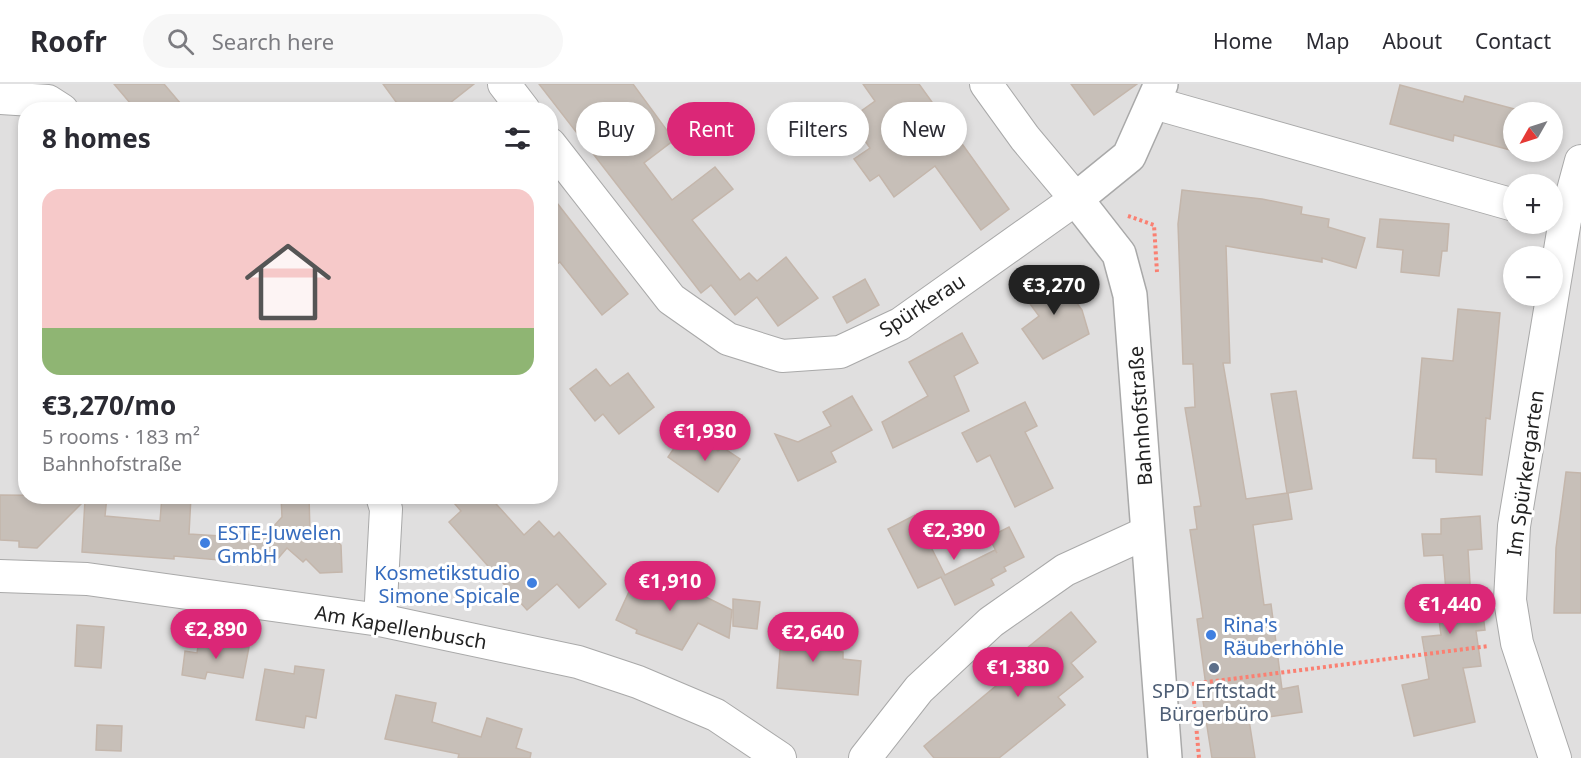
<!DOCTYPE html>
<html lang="en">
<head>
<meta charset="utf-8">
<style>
  :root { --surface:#fff; --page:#f7f7f7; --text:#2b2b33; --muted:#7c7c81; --line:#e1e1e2; --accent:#db2777 }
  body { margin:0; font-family:"Noto Sans",sans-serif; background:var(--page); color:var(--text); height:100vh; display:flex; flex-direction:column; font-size:22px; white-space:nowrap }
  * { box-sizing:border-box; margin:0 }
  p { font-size:20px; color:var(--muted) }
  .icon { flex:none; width:33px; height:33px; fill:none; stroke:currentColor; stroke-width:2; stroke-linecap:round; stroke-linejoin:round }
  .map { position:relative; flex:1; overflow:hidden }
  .sheet { position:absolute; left:18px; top:18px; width:540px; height:402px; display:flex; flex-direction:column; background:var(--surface); border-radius:24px; box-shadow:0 3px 9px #0003 }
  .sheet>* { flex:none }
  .hud { position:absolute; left:576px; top:18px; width:570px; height:54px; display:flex; gap:12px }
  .needle { width:39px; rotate:231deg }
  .tools { position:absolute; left:1503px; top:18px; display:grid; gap:12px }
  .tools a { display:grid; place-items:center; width:60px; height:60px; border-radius:50%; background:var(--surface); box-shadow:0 3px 9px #0003; font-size:30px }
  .price { position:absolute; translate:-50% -51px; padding:0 14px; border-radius:21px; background:var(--accent); color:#fff; font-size:20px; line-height:39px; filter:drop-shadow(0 2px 3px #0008) }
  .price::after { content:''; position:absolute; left:50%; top:36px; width:18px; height:14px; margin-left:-9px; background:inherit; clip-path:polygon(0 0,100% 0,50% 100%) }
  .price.active { background:#222; color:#fff }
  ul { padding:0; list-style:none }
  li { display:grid; align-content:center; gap:12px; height:318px; padding:0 24px }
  li span { display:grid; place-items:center; height:186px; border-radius:18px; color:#555 }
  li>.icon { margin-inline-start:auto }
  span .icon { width:108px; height:108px; fill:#fffc; stroke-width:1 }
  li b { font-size:26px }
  h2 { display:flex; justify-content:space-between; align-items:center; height:72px; padding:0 24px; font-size:26px }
  .pill { padding:0 21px; border-radius:27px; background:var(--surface); box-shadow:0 3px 9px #0003; font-size:21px; line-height:54px }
  .pill.active { background:var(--accent); color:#fff }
  header { display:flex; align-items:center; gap:36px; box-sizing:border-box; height:84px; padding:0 30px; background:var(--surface); border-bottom:2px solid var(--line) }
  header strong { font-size:28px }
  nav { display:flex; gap:33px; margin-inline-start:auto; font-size:21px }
  .search { width:420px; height:54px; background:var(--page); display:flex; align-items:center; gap:15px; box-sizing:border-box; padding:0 21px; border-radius:33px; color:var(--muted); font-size:22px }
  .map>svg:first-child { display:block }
  .residential { fill:#e0dfdf; fill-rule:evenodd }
  .park { fill:#c8facc }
  .building { fill:#c7bfb8; stroke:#c4b6ab; stroke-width:1.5 }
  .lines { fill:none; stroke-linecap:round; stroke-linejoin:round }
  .minor-casing { stroke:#a9a9a9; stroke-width:34 }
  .tertiary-casing { stroke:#a9a9a9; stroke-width:36 }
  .path { stroke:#fa8072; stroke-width:4; stroke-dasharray:3 3; stroke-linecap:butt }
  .minor { stroke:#fff; stroke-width:32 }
  .tertiary { stroke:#fff; stroke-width:33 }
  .shop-dot { fill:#3f7fe0; stroke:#fff; stroke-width:2 }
  .service-dot { fill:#5c6f8a; stroke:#fff; stroke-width:2 }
  .labels { text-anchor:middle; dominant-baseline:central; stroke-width:6; stroke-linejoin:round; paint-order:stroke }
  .street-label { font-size:20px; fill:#222; stroke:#fff }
  .shop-label { font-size:20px; fill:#366cbe; stroke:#fff; text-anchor:start }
  .service-label { font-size:20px; fill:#4e5e75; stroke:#fff }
</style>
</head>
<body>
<header>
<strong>Roofr</strong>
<div class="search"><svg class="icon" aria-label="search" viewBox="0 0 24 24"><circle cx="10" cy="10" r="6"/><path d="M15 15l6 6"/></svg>Search here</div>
<nav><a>Home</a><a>Map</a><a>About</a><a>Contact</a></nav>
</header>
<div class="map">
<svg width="1581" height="674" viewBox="0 0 1581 674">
  <rect width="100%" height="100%" fill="#f2efe9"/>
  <path class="residential" d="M 0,0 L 1581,0 L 1581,674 L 0,674 ZM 26,26 L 550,26 L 550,412 L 26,412 ZM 1514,28 L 1552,28 L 1552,68 L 1514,68 ZM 1514,100 L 1552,100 L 1552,140 L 1514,140 ZM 1514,172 L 1552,172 L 1552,212 L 1514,212 Z"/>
  <polygon class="park" points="25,33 25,124 18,130"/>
  <g class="building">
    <polygon points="114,0 164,0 186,26 136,26"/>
    <polygon points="383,0 474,0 441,26 402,26"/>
    <polygon points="539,0 633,0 674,56 644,79 672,116 715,83 733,105 692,136 740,196 749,189 757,197 786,173 818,214 778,242 757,213 735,231 711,201 701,209"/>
    <polygon points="863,0 919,0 1009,125 981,146 935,82 894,113 879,91 870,97 854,75 870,64 850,35 875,17"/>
    <polygon points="1071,0 1137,0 1094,31"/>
    <polygon points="1400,1 1463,18 1465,12 1526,28 1514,28 1514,67 1454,51 1453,57 1390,40"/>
    <polygon points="1182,106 1262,115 1302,123 1301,130 1329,135 1328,143 1365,154 1356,184 1322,174 1322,178 1226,162 1230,279 1223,279 1246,415 1287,409 1271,310 1296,307 1312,405 1288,409 1292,435 1253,441 1264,521 1271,520 1282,605 1298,602 1302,628 1249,636 1255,674 1212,674 1203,617 1208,617 1197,535 1203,534 1190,446 1197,445 1194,423 1201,422 1185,324 1195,323 1193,280 1183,280 1178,140"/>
    <polygon points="550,110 628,210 602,231 560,178 550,185"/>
    <polygon points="1380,135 1449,140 1447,167 1442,167 1439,192 1401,188 1403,166 1377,163"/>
    <polygon points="1053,186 1082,226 1089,250 1043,275 1022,245 1039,232 1022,209"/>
    <polygon points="865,195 879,221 847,239 833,213"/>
    <polygon points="1458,225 1500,229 1490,335 1486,334 1482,391 1436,388 1436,375 1413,374 1422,274 1453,277"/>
    <polygon points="962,249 978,279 954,292 969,327 893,364 882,338 928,312 909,278"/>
    <polygon points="596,285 610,302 628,289 654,323 619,350 603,330 595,337 570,305"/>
    <polygon points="852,312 872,346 831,368 836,378 798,397 775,350 798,358 831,342 823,328"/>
    <polygon points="1025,318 1037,342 1025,348 1053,404 1015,423 990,371 977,378 962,349"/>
    <polygon points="683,351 699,362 703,356 718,367 722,363 740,375 718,408 668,373"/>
    <polygon points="1566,388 1581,389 1581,529 1554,529 1556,464"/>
    <polygon points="0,411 107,412 105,432 160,437 162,412 191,412 189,450 237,453 237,449 265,452 282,433 281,412 309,412 310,449 326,448 341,461 342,488 320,489 306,475 303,478 287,464 275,478 219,473 219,476 174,472 174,475 82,468 85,416 37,464 19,463 19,457 0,456"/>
    <polygon points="448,412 489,412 524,451 539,437 554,453 559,448 606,500 579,524 557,500 527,526 449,438 461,427"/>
    <polygon points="915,431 945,491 995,466 997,469 989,453 1009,443 1024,473 1004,483 1006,487 991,495 994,501 955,521 941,493 918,504 888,445"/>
    <polygon points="1480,432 1482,465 1468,466 1471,516 1481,515 1485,546 1476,547 1481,582 1463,584 1475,638 1414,652 1402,601 1429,595 1422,553 1441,551 1437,521 1447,520 1443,471 1424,472 1422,450 1441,450 1441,435"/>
    <polygon points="647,485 655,489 658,496 685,509 692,506 732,526 729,554 698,539 682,566 636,549 637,546 616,536 638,488"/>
    <polygon points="733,515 760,518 757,545 733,542"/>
    <polygon points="1071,528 1096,558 1071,579 1083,593 1058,613 1065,621 999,674 934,674 924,662 1027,576 1021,569"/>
    <polygon points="783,531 809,533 806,565 843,568 843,575 861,577 858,611 777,604"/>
    <polygon points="77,541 104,543 101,584 75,582"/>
    <polygon points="199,555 249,563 243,594 207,588 205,595 182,591 185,567 197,569"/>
    <polygon points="295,582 324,586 316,634 306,632 304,644 256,636 265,585 294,590"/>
    <polygon points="396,611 436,619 432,638 481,653 487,634 522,645 516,664 531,669 530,674 458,674 459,670 385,655"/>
    <polygon points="97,641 122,642 121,667 96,666"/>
  </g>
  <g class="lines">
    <defs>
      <g id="minor">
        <polyline points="504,0 524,26"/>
        <polyline points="0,14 48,17 62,26"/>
        <polyline points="1154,19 1514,121"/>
        <polyline points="550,60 671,215 728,255 782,272 840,268 900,240 1076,115 1025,54 986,0"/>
        <polyline points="0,492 87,495 380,536 578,578 638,598 716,631 780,674"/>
        <polyline points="380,536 386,425 382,412"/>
        <polyline points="865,674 919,605 991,538 1065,486 1148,448"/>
        <polyline points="1555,674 1517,559 1510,516 1514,442 1565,136 1581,77"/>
      </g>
      <polyline id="tertiary" points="1161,0 1129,72 1076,115 1119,170 1130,211 1165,674"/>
    </defs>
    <use href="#minor" class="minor-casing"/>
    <use href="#tertiary" class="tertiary-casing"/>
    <g class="path">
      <polyline points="1128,132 1154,141 1157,188"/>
      <polyline points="1192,600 1489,562"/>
      <polyline points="1194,617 1199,674"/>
    </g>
    <use href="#minor" class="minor"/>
    <use href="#tertiary" class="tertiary"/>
  </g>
  <g class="shop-dot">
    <circle cx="205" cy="459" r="6"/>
    <circle cx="532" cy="499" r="6"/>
    <circle cx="1211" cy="551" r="6"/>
  </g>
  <circle class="service-dot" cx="1214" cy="584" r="6"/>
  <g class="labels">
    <g class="street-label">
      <text transform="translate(922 221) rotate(-33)">Spürkerau</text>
      <text transform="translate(1140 332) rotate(-94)">Bahnhofstraße</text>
      <text transform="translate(1525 389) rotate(-82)">Im Spürkergarten</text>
      <text transform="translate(401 543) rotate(10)">Am Kapellenbusch</text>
    </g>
    <g class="shop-label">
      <text x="217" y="448">ESTE-Juwelen<tspan x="217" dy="23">GmbH</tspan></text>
      <text x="520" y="488" text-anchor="end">Kosmetikstudio<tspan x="520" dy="23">Simone Spicale</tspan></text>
      <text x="1223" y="540">Rina's<tspan x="1223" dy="23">Räuberhöhle</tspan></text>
    </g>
    <g class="service-label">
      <text x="1214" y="606">SPD Erftstadt<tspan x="1214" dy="23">Bürgerbüro</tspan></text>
    </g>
  </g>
</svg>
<div class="tools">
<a><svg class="needle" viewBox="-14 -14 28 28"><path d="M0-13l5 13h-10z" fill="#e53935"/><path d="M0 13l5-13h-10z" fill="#7c7c81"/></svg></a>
<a>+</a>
<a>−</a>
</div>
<b class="price active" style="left:1054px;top:232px">€3,270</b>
<b class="price" style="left:705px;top:378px">€1,930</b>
<b class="price" style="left:954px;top:477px">€2,390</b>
<b class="price" style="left:670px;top:528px">€1,910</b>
<b class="price" style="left:1450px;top:551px">€1,440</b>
<b class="price" style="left:216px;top:576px">€2,890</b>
<b class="price" style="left:813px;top:579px">€2,640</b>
<b class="price" style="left:1018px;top:614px">€1,380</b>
<div class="hud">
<a class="pill">Buy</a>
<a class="pill active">Rent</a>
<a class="pill">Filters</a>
<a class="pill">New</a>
</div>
<section class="sheet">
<h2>8 homes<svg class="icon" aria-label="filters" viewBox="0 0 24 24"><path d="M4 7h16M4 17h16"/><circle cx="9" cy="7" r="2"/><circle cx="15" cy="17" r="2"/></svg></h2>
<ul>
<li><span style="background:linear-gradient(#f6c9c9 75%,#8fb573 0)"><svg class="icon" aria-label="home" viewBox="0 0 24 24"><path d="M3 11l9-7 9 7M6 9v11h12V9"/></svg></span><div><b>€3,270/mo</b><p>5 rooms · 183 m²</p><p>Bahnhofstraße</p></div></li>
</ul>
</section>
</div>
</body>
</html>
